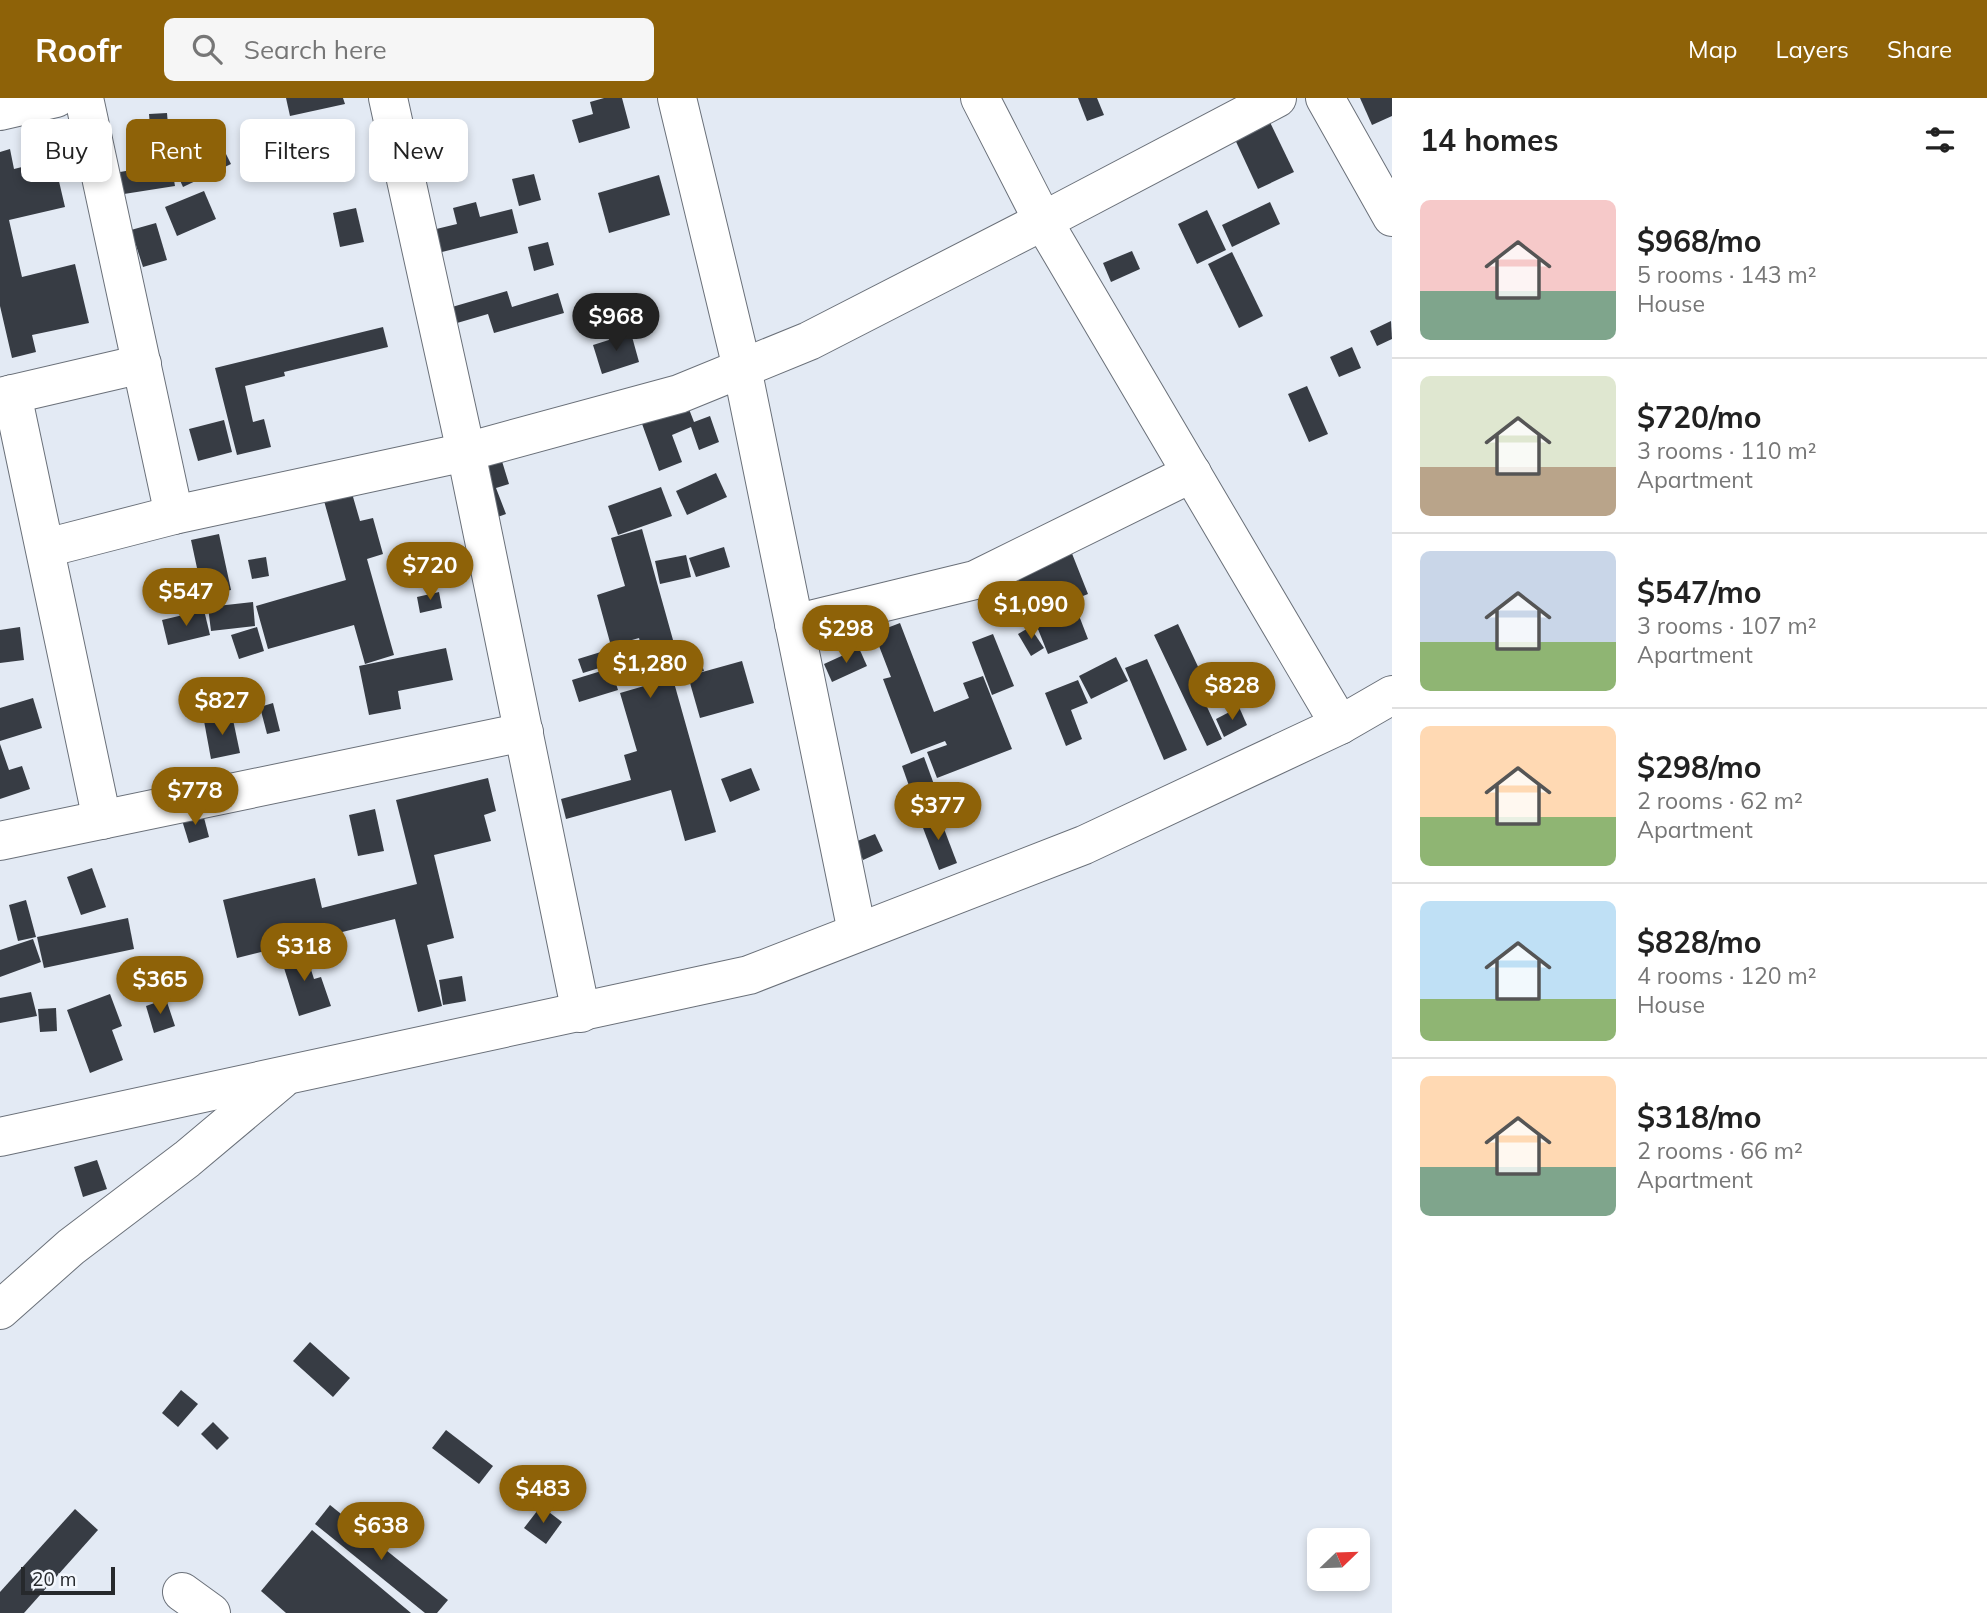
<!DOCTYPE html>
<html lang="en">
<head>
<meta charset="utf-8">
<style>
  :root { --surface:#fff; --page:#f6f6f6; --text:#222; --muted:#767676; --line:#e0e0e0; --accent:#8e6208 }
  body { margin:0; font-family:Mulish,sans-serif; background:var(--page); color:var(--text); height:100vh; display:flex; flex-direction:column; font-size:26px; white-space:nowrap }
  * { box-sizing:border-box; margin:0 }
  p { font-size:23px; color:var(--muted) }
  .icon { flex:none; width:38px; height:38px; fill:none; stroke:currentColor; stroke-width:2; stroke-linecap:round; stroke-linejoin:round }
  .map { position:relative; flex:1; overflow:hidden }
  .drawer { display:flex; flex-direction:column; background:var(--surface); width:595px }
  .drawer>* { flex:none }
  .guide { position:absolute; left:21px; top:21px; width:665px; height:63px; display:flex; gap:14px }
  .needle { width:46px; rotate:67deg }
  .buttons { position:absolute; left:1307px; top:1430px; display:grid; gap:14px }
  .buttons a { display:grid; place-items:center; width:63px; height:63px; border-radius:10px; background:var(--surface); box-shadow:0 4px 10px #0003; font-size:35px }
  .scale { position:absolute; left:21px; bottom:18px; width:94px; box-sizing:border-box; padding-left:7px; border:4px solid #26292c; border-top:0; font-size:19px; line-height:24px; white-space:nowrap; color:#26292c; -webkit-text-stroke:5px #f3f7fd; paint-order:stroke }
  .price { position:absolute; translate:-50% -60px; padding:0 16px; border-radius:24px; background:var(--accent); color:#fff; font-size:23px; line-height:46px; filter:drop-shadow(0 2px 4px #0008) }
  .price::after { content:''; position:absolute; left:50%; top:42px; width:21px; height:16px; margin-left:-10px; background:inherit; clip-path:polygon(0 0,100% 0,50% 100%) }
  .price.active { background:#222; color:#fff }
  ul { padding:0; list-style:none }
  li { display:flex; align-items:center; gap:21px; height:175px; padding:0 28px }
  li+li { border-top:2px solid var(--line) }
  li span { display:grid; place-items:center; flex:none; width:196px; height:140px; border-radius:10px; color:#555 }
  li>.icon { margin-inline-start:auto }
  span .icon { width:84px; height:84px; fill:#fffc; stroke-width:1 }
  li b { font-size:30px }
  h2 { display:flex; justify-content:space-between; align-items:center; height:84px; padding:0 28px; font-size:30px }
  .pill { padding:0 24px; border-radius:10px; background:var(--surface); box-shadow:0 4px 10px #0003; font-size:24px; line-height:63px }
  .pill.active { background:var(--accent); color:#fff }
  header { display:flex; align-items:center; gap:42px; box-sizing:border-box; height:98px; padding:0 35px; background:var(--accent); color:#fff }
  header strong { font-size:33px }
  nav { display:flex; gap:38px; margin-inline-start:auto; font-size:24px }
  .search { width:490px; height:63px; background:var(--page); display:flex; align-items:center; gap:18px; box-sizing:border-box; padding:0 24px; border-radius:10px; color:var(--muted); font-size:26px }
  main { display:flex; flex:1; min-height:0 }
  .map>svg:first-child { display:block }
  .building { fill:#373c44 }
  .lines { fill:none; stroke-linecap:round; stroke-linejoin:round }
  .minor-casing { stroke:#6a7079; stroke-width:40 }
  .minor { stroke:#fff; stroke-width:38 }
</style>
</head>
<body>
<header>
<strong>Roofr</strong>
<div class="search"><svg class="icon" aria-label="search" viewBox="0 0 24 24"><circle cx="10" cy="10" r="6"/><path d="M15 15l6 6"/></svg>Search here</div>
<nav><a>Map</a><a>Layers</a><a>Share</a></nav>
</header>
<main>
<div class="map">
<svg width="1392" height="1515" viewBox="0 0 1392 1515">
  <rect width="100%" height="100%" fill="#e3eaf4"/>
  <g class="building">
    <polygon points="286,0 343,0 345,6 290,18"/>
    <polygon points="604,0 622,0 630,30 579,45 572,22 593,16 590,4"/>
    <polygon points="1078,0 1097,0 1104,17 1087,23"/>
    <polygon points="1360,0 1392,0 1392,18 1372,27"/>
    <polygon points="167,15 170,51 152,53 149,16"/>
    <polygon points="1267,18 1294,74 1258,91 1232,35"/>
    <polygon points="434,35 440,52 418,59 412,42"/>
    <polygon points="221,46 231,66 183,89 174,69"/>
    <polygon points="10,51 14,71 34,66 38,83 58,79 65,109 9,122 22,179 75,166 89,225 32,237 36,254 12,260 0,208 0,54"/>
    <polygon points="171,65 175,88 124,96 120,74"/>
    <polygon points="534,76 541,102 519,108 512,81"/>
    <polygon points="659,77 670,117 609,135 598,95"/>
    <polygon points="204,93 216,121 177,138 165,109"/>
    <polygon points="476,104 480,119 512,111 518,135 434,156 428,133 457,126 453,110"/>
    <polygon points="1270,104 1280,126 1232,149 1222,127"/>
    <polygon points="356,110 364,144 340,149 333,115"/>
    <polygon points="1207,112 1226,152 1197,166 1178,126"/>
    <polygon points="156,125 167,162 143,169 131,132"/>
    <polygon points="548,144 554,167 534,173 528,149"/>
    <polygon points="1132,153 1140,171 1111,184 1103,165"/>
    <polygon points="1232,154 1263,218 1239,230 1208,166"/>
    <polygon points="507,193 512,209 558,195 564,215 494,235 488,216 457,225 452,209"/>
    <polygon points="1391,223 1392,241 1377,248 1370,233"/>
    <polygon points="383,229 388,249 284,274 285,278 245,288 253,324 264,321 271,349 237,357 215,270"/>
    <polygon points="631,235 639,264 602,276 593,247"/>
    <polygon points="1352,249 1361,270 1339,279 1330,259"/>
    <polygon points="1307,288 1328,336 1309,344 1288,296"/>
    <polygon points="687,306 694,324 710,318 719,344 699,352 691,329 672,337 682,364 659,373 641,323"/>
    <polygon points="224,322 232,354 198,363 189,331"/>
    <polygon points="501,360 509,386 496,390 506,416 492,421 474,369"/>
    <polygon points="716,375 727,399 687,417 676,393"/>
    <polygon points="349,385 360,423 373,420 383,456 367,461 394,557 365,566 354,527 268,551 256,508 346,482 321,392"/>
    <polygon points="661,389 672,418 618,437 608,408"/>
    <polygon points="642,431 680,567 700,561 704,573 673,581 716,734 685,743 671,692 566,721 561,701 631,682 624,657 637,653 620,595 651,586 639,540 611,548 597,497 625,488 611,440"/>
    <polygon points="219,436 231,492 203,498 191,442"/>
    <polygon points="724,449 730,469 696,479 689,460"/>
    <polygon points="1071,453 1088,496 1073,502 1088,541 1048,556 1015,474"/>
    <polygon points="686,457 691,479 660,486 655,463"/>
    <polygon points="266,459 269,478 252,481 248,462"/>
    <polygon points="439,494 442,510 420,515 417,499"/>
    <polygon points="253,504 255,528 211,533 208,509"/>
    <polygon points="204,512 210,537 168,547 162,522"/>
    <polygon points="900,525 934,614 969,600 963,585 983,578 1012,651 937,680 927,654 947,647 945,643 911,656 883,581 891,579 874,535"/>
    <polygon points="1178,526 1209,592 1201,596 1222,641 1207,648 1154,537"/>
    <polygon points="20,529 24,562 0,565 0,532"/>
    <polygon points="257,529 264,553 239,561 231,537"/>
    <polygon points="1030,529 1044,550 1031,558 1018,536"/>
    <polygon points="993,536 1014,588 992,597 972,544"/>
    <polygon points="446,550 453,582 398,593 401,611 369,617 359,568"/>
    <polygon points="859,550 867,568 832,584 824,566"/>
    <polygon points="604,553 609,567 583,575 578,561"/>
    <polygon points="1116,559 1128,583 1091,601 1079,578"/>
    <polygon points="1147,561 1187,652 1164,662 1125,570"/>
    <polygon points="742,563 754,605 700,620 688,578"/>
    <polygon points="611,570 618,592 579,604 572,582"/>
    <polygon points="1078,582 1088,605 1071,612 1082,641 1066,648 1045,595"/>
    <polygon points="33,600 42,630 0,643 0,610"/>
    <polygon points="273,605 280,633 267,636 260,609"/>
    <polygon points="1239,609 1247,627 1224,639 1216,621"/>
    <polygon points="232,617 240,655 211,661 204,623"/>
    <polygon points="0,646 9,672 22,668 30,691 0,701"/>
    <polygon points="924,659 943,711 920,719 902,668"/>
    <polygon points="751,670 760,692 730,704 721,681"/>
    <polygon points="488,680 496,713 484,717 491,743 434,757 454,840 427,847 442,908 418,914 395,821 237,860 223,802 315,780 322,810 417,786 396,702"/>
    <polygon points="375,711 384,753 358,758 349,717"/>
    <polygon points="202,712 209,739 189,745 181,719"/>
    <polygon points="938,715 957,765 939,772 920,722"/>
    <polygon points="875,736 883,753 863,762 855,744"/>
    <polygon points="92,770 106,809 81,817 67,779"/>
    <polygon points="26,802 36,839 18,843 9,807"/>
    <polygon points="128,820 134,851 44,870 37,839"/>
    <polygon points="33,841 41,864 0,879 0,852"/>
    <polygon points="304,850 314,881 321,879 331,908 299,918 280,857"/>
    <polygon points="462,878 466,903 443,907 439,882"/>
    <polygon points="31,894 37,918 0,925 0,900"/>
    <polygon points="110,896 122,928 112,932 123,962 90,975 67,912"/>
    <polygon points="166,901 175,928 154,935 146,908"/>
    <polygon points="56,910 57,933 40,934 38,911"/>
    <polygon points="97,1062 107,1091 83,1099 74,1069"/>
    <polygon points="310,1244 350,1280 333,1299 293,1263"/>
    <polygon points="181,1292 198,1306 178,1329 162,1315"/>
    <polygon points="213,1324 229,1340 217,1352 201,1336"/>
    <polygon points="446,1332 493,1368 479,1386 432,1350"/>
    <polygon points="330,1407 448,1502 437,1515 425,1515 315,1426"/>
    <polygon points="541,1408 562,1424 546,1446 524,1430"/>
    <polygon points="75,1411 98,1432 24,1515 0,1515 0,1494"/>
    <polygon points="312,1432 411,1515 286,1515 261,1493"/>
  </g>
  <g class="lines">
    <defs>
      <g id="minor">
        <polyline points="84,0 174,417"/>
        <polyline points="388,0 466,354 581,915"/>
        <polyline points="677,0 742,270 857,834"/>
        <polyline points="980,0 1043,123 1340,627"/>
        <polyline points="1325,0 1392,119"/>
        <polyline points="0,13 56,0"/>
        <polyline points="12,296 102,722"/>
        <polyline points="0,299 142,266"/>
        <polyline points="46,450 174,417 466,354 679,296 809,243 1043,123 1277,0"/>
        <polyline points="794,526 975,482 1192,375"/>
        <polyline points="0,743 524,634"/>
        <polyline points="0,1039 749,877 1084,747 1340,627 1392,597"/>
        <polyline points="0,1212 71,1149 187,1061 281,982"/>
        <polyline points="182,1494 211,1515"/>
      </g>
    </defs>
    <use href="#minor" class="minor-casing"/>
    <use href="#minor" class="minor"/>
  </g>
</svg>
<div class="buttons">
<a><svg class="needle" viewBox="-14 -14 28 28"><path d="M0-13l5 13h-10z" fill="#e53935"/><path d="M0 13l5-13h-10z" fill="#767676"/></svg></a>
</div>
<div class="scale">20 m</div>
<b class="price active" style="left:616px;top:255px">$968</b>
<b class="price" style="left:430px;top:504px">$720</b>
<b class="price" style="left:186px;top:530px">$547</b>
<b class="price" style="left:1031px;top:543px">$1,090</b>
<b class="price" style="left:846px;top:567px">$298</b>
<b class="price" style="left:650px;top:602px">$1,280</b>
<b class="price" style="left:1232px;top:624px">$828</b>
<b class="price" style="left:222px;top:639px">$827</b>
<b class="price" style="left:195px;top:729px">$778</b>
<b class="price" style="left:938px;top:744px">$377</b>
<b class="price" style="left:304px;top:885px">$318</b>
<b class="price" style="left:160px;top:918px">$365</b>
<b class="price" style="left:543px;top:1427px">$483</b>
<b class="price" style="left:381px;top:1464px">$638</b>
<div class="guide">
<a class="pill">Buy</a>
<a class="pill active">Rent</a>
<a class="pill">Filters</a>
<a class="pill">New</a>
</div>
</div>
<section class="drawer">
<h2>14 homes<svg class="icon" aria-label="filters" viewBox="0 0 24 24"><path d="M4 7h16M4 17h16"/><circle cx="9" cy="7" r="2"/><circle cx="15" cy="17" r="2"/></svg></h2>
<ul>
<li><span style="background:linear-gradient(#f6c9c9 65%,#7fa58c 0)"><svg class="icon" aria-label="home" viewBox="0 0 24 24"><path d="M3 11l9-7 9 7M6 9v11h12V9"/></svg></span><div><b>$968/mo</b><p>5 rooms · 143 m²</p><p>House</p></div></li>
<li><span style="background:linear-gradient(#dfe7d0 65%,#b9a48a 0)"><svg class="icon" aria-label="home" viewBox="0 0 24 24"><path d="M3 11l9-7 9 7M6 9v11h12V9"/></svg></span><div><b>$720/mo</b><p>3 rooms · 110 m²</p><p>Apartment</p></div></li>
<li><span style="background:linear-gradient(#c9d6e8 65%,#8fb573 0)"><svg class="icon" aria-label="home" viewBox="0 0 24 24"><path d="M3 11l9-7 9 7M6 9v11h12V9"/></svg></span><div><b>$547/mo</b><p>3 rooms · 107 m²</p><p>Apartment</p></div></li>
<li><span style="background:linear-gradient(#ffd9b3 65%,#8fb573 0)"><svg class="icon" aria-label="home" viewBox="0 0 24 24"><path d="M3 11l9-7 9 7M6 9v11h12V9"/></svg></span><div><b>$298/mo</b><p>2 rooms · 62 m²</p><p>Apartment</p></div></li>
<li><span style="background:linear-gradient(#bfe0f5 70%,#8fb573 0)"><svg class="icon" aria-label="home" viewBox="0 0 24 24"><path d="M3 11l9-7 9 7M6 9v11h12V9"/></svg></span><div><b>$828/mo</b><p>4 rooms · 120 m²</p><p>House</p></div></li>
<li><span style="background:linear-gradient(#ffd9b3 65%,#7fa58c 0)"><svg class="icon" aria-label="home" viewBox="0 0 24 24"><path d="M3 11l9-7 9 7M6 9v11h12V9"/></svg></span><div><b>$318/mo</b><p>2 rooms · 66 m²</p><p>Apartment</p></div></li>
</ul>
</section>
</main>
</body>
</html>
